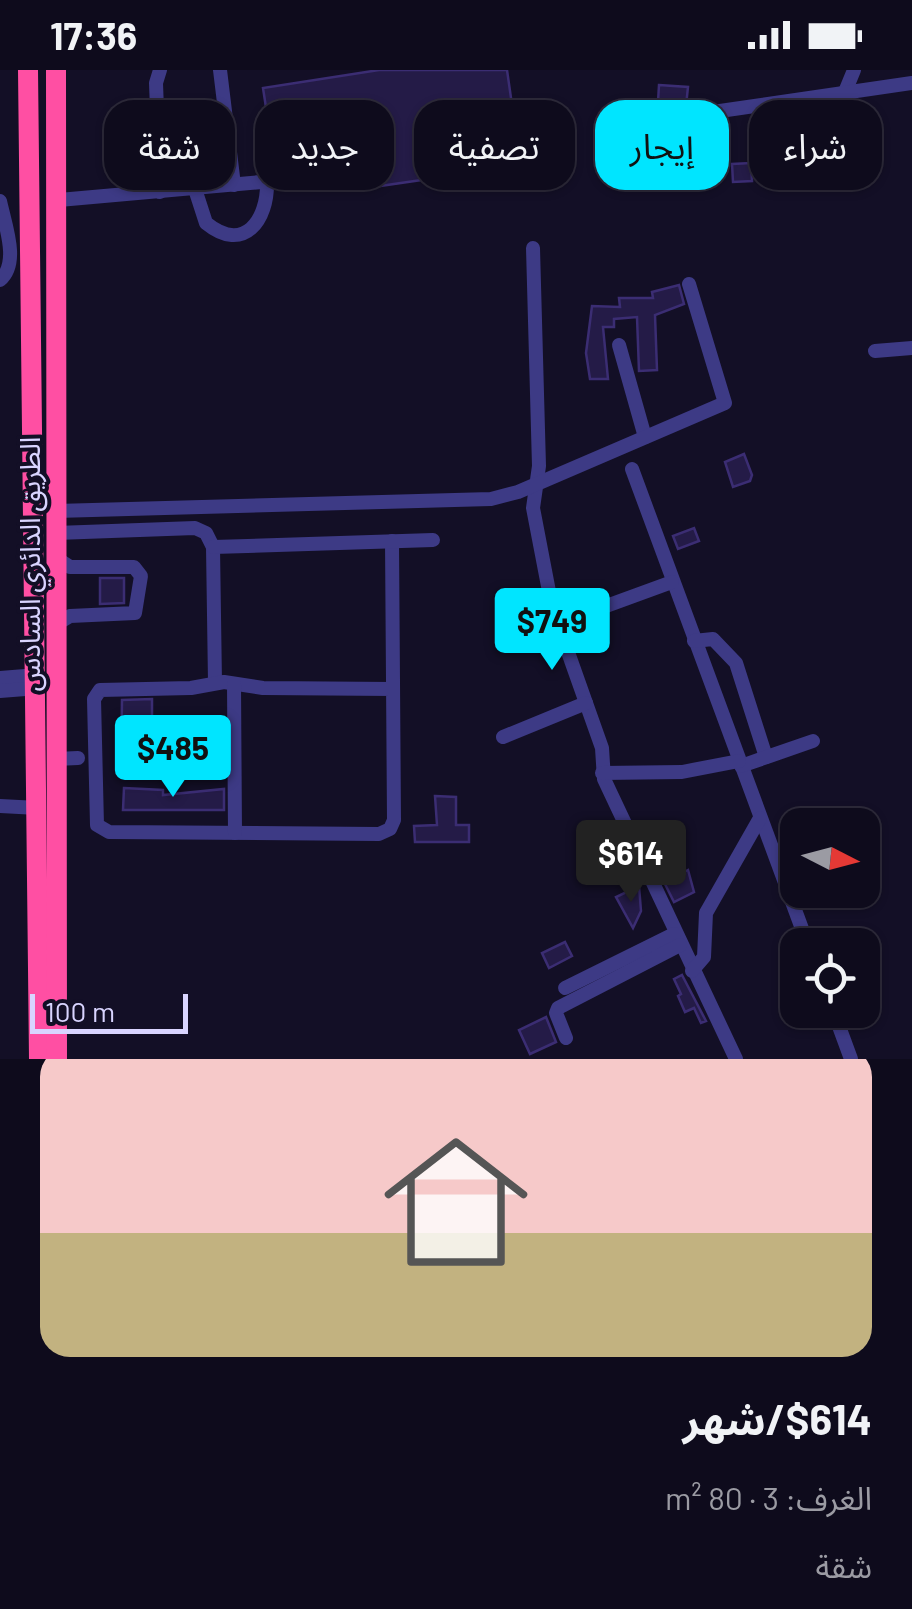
<!DOCTYPE html>
<html lang="ar">
<head>
<meta charset="utf-8">
<style>
  :root { --surface:#0e0b1c; --page:#171425; --text:#f1f3f6; --muted:#9b9ba3; --line:#2e2b3b; --accent:#00e5ff }
  body { margin:0; font-family:Barlow,"Noto Sans Arabic",sans-serif; background:var(--page); color:var(--text); direction:rtl; height:100vh; display:flex; flex-direction:column; font-size:38px; white-space:nowrap }
  * { box-sizing:border-box; margin:0 }
  p { font-size:32px; color:var(--muted) }
  .icon { flex:none; width:55px; height:55px; fill:none; stroke:currentColor; stroke-width:2; stroke-linecap:round; stroke-linejoin:round }
  .map { position:relative; height:989px; overflow:hidden; direction:ltr }
  .sheet { display:flex; flex-direction:column; background:var(--surface); flex:1 }
  .sheet>* { flex:none }
  .banner { position:absolute; left:30px; top:30px; width:852px; height:90px; direction:rtl; display:flex; gap:20px }
  .needle { width:65px; rotate:96deg }
  .buttons { position:absolute; left:780px; top:738px; display:grid; gap:20px }
  .buttons a { display:grid; place-items:center; width:100px; height:100px; border-radius:20px; background:var(--surface); box-shadow:0 2px 8px #0004,0 0 0 2px var(--line); font-size:50px }
  .scale { position:absolute; left:30px; bottom:25px; width:158px; box-sizing:border-box; padding-left:10px; border:5px solid #d9d4ff; border-top:0; font-size:28px; line-height:35px; white-space:nowrap; color:#d9d4ff; -webkit-text-stroke:8px #130f26; paint-order:stroke }
  .price { position:absolute; translate:-50% -85px; padding:0 22px; border-radius:10px; background:var(--accent); color:#111; font-size:32px; line-height:65px; filter:drop-shadow(0 2px 5px #0008) }
  .price::after { content:''; position:absolute; left:50%; top:60px; width:30px; height:22px; margin-left:-15px; background:inherit; clip-path:polygon(0 0,100% 0,50% 100%) }
  .price.on { background:#222; color:#fff }
  ul { padding:0; list-style:none }
  li { display:grid; align-content:center; gap:20px; height:530px; padding:0 40px }
  li span { display:grid; place-items:center; height:310px; border-radius:30px; color:#555 }
  li>.icon { margin-inline-start:auto }
  span .icon { width:180px; height:180px; fill:#fffc; stroke-width:1 }
  li b { font-size:42px }
  .chip { padding:0 35px; border-radius:30px; background:var(--surface); box-shadow:0 2px 8px #0004,0 0 0 2px var(--line); font-size:35px; line-height:90px }
  .chip.on { background:var(--accent); color:#111 }
  .status { display:flex; justify-content:space-between; align-items:center; height:70px; padding:0 50px; background:var(--surface); direction:ltr }
  .status svg { height:28px; fill:currentColor }
  .map>svg:first-child { display:block }
  .building { fill:#241b47; stroke:#3b2d73; stroke-width:2.5 }
  .lines { fill:none; stroke-linecap:round; stroke-linejoin:round }
  .minor { stroke:#3d3a85; stroke-width:14 }
  .highway { stroke:#ff4fa3; stroke-width:20 }
  .labels { text-anchor:middle; dominant-baseline:central; stroke-width:8; stroke-linejoin:round; paint-order:stroke }
  .street-label { font-size:28px; fill:#d9d4ff; stroke:#130f26 }
</style>
</head>
<body>
<div class="status"><b>17:36</b><svg viewBox="0 0 49 12"><path d="M0 12V9h3v3zM5 12V6h3v6zM10 12V3h3v9zM15 12V0h3v12zM26 1h20v11H26zM47 4h2v5h-2z"/></svg></div>
<div class="map">
<svg width="912" height="989" viewBox="0 0 912 989">
  <rect width="100%" height="100%" fill="#130f26"/>
  <g class="building">
    <polygon points="379,0 507,0 515,56 527,54 532,94 366,118 357,56 271,70 263,18"/>
    <polygon points="659,15 688,17 686,36 658,32"/>
    <polygon points="751,93 752,111 733,112 732,94"/>
    <polygon points="679,215 684,234 655,245 657,300 639,301 637,247 614,249 614,257 603,257 608,309 590,309 586,283 592,236 620,237 619,228 653,228 652,222"/>
    <polygon points="744,384 752,405 750,411 733,417 725,392"/>
    <polygon points="694,458 699,471 678,479 673,466"/>
    <polygon points="100,508 124,508 124,533 100,534"/>
    <polygon points="152,629 152,679 224,679 224,706 121,701 122,630"/>
    <polygon points="124,718 163,720 163,725 224,719 224,740 123,740"/>
    <polygon points="435,726 456,727 456,755 469,755 469,772 415,772 414,756 437,755"/>
    <polygon points="688,800 694,822 674,832 664,812"/>
    <polygon points="639,816 641,841 633,858 616,827"/>
    <polygon points="565,872 572,886 549,898 542,883"/>
    <polygon points="682,905 706,951 701,953 694,938 685,942 678,926 681,924 674,909"/>
    <polygon points="546,947 556,972 530,984 519,960"/>
  </g>
  <g class="lines">
    <g class="minor">
      <polyline points="160,0 156,13 160,122"/>
      <polyline points="220,0 234,115"/>
      <polyline points="845,22 854,0"/>
      <polyline points="713,42 912,13"/>
      <path d="M 195,119 L 206,153 C 244,184 268,150 267,112"/>
      <polyline points="59,130 340,105"/>
      <polyline points="533,178 539,396 533,438 552,537 602,678 604,709 736,989"/>
      <path d="M 0,210 C 20,193 5,155 0,131"/>
      <polyline points="619,275 645,367"/>
      <polyline points="875,281 912,278"/>
      <polyline points="632,399 808,875"/>
      <polyline points="56,441 491,429 518,422 725,333 689,214"/>
      <polyline points="56,463 195,458 206,463 213,477 215,613"/>
      <polyline points="392,471 394,750 390,759 379,764 109,762 97,755 94,629 100,620 191,618 224,612 263,618 393,619"/>
      <polyline points="213,477 433,470"/>
      <polyline points="557,554 672,512"/>
      <polyline points="55,555 70,546 135,543 141,506 134,497 70,497 56,488"/>
      <polyline points="694,571 713,569 736,593 766,687"/>
      <polyline points="0,608 37,605"/>
      <polyline points="234,614 235,763"/>
      <polyline points="0,621 38,618"/>
      <polyline points="503,667 586,633"/>
      <polyline points="56,689 78,688"/>
      <polyline points="741,696 813,671"/>
      <polyline points="602,703 682,702 739,691"/>
      <polyline points="0,736 38,738"/>
      <polyline points="692,901 704,887 706,843 760,748"/>
      <polyline points="565,918 674,864"/>
      <polyline points="833,940 851,989"/>
      <polyline points="566,968 556,943 558,938 680,875"/>
    </g>
    <g class="highway">
      <polyline points="28,0 39,989"/>
      <polyline points="56,0 57,989"/>
    </g>
  </g>
  <g class="labels">
    <g class="street-label">
      <text transform="translate(29 494) rotate(-90)">الطريق الدائري السادس</text>
    </g>
  </g>
</svg>
<div class="buttons">
<a><svg class="needle" viewBox="-14 -14 28 28"><path d="M0-13l5 13h-10z" fill="#e53935"/><path d="M0 13l5-13h-10z" fill="#9b9ba3"/></svg></a>
<a><svg class="icon" aria-label="locate" viewBox="0 0 24 24"><circle cx="12" cy="12" r="6"/><path d="M12 2v4M12 18v4M2 12h4M18 12h4"/></svg></a>
</div>
<div class="scale">100 m</div>
<b class="price" style="left:552px;top:603px">$749</b>
<b class="price" style="left:173px;top:730px">$485</b>
<b class="price on" style="left:631px;top:835px">$614</b>
<div class="banner">
<a class="chip">شراء</a>
<a class="chip on">إيجار</a>
<a class="chip">تصفية</a>
<a class="chip">جديد</a>
<a class="chip">شقة</a>
</div>
</div>
<section class="sheet">
<ul>
<li><span style="background:linear-gradient(#f6c9c9 60%,#c2b280 0)"><svg class="icon" aria-label="home" viewBox="0 0 24 24"><path d="M3 11l9-7 9 7M6 9v11h12V9"/></svg></span><div><b>$614/شهر</b><p>الغرف: 3 · 80 m²</p><p>شقة</p></div></li>
</ul>
</section>
</body>
</html>
